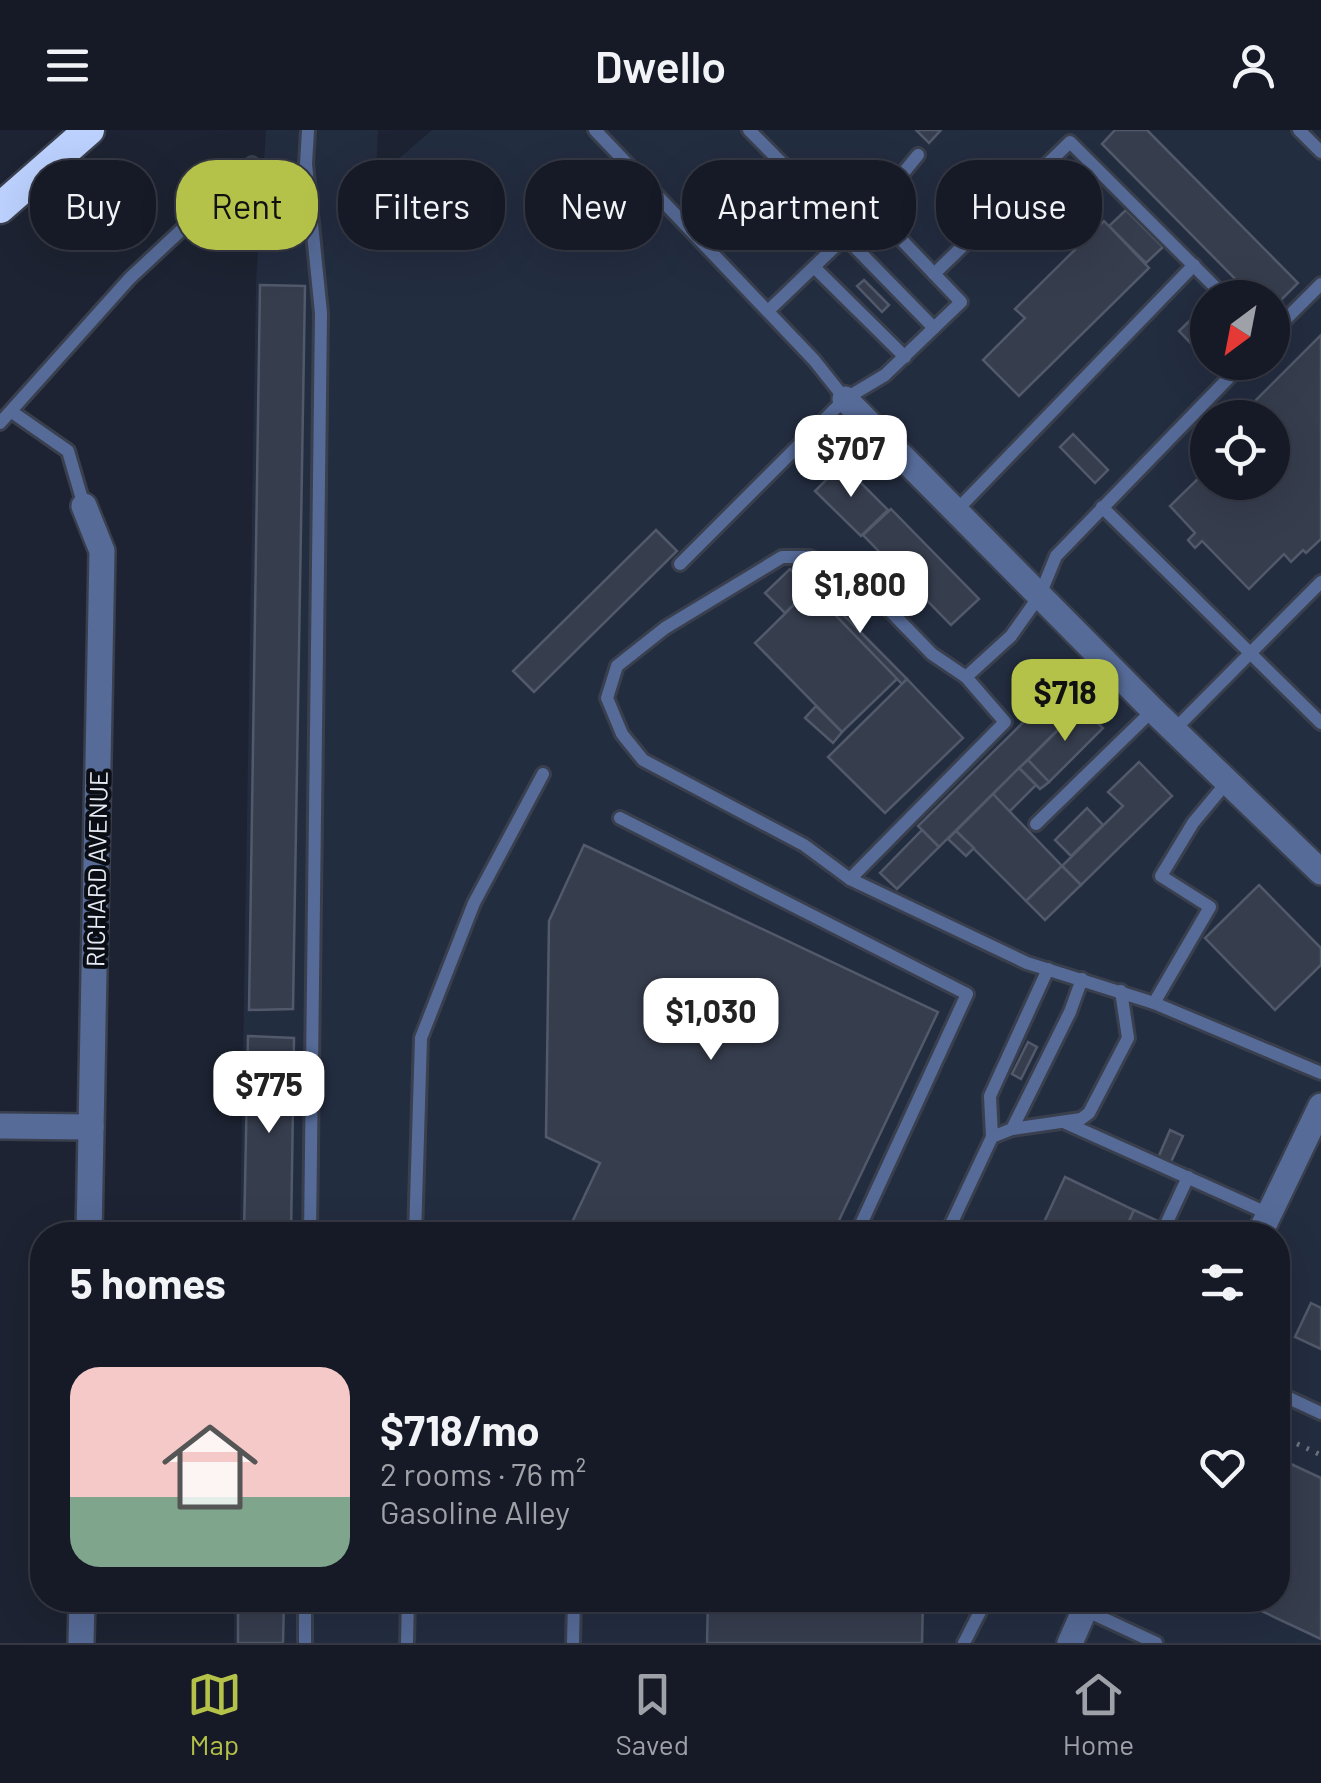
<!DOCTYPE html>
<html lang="en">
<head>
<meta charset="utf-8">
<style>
  :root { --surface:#161a26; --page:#1f232e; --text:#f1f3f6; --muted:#9ea1a7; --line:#353843; --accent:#b5c249 }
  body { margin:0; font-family:Barlow,sans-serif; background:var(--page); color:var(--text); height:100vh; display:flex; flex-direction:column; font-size:38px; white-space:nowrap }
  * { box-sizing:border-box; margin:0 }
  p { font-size:32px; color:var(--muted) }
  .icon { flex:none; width:55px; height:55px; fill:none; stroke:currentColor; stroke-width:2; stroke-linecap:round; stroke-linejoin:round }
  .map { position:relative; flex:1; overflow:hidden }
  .drawer { position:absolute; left:30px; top:1092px; width:1260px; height:390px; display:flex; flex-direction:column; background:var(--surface); border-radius:40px; box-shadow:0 10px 40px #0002,0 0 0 2px var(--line) }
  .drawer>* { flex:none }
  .guide { position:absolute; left:30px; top:30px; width:1262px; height:90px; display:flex; gap:20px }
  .needle { width:65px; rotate:212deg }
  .buttons { position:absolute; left:1190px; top:150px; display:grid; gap:20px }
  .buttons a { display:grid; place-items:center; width:100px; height:100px; border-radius:50%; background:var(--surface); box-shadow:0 10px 40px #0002,0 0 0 2px var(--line); font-size:50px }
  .price { position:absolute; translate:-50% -85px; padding:0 22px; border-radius:20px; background:#fff; color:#222; font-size:32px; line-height:65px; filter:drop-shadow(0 2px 5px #0008) }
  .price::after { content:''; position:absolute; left:50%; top:60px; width:30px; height:22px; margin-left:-15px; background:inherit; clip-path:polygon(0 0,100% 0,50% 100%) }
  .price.selected { background:var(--accent); color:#111 }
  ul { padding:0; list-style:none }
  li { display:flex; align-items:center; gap:30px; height:250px; padding:0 40px }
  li+li { border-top:2px solid var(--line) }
  li span { display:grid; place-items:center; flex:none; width:280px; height:200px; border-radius:30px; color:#555 }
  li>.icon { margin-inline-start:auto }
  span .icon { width:120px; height:120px; fill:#fffc; stroke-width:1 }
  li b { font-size:42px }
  h2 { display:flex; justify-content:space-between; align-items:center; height:120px; padding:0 40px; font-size:42px }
  .tag { padding:0 35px; border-radius:40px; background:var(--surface); box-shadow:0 10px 40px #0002,0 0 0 2px var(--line); font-size:35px; line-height:90px }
  .tag.selected { background:var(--accent); color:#111 }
  header { display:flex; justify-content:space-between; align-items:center; height:130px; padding:0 40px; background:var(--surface); font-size:45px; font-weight:600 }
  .tab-bar { display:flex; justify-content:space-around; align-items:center; height:140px; border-top:2px solid var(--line); background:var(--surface); font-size:28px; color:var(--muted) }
  .tab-bar a { display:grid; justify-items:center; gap:5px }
  .tab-bar .selected { color:var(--accent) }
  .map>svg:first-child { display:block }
  .built { fill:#232d40; fill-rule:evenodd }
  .building { fill:#363d4d; stroke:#51596a; stroke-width:2.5 }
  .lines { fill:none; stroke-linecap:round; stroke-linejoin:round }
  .service-casing { stroke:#393f4d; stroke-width:18 }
  .minor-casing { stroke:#393f4d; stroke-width:30 }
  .motorway-casing { stroke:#393f4d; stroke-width:35 }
  .path { stroke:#6e7380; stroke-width:5; stroke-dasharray:2.5 8; stroke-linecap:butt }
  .service { stroke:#566b98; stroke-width:12 }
  .minor { stroke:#566b98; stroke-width:25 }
  .motorway { stroke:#bcd1fe; stroke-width:30 }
  .labels { text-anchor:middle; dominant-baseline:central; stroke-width:8; stroke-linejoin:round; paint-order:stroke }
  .street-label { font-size:25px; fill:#e5eaf4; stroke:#0a0d13 }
</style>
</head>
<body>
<header><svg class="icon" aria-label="menu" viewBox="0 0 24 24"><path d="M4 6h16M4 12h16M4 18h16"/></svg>Dwello<svg class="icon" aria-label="person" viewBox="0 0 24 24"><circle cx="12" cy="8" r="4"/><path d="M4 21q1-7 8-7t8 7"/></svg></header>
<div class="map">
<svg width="1321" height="1513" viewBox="0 0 1321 1513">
  <rect width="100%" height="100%" fill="#1d2332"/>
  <path class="built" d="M 266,0 L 378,0 L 376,48 L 432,0 L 1321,0 L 1321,1513 L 234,1513 L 234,1470 L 1278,1470 L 1278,1105 L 240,1105 L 256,153 ZM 1208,168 L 1272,168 L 1272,232 L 1208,232 ZM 1208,288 L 1272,288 L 1272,352 L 1208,352 Z"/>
  <g class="building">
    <polygon points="916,0 941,0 929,13"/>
    <polygon points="1115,0 1147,0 1298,153 1272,179 1272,168 1254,168 1102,14"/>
    <polygon points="1126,80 1163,117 1146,133 1109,96"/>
    <polygon points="1104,91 1149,138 1019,266 983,230 1025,188 1015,179"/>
    <polygon points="864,150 889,175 882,182 857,156"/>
    <polygon points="260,155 305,156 293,879 249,880"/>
    <polygon points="1208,173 1208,231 1179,201"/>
    <polygon points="1321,205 1321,409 1306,423 1303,420 1291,432 1284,424 1249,459 1202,411 1195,418 1188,410 1195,403 1170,376 1208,339 1208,352 1272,352 1272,288 1238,288"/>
    <polygon points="1073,304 1108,340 1095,353 1060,317"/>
    <polygon points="842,334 888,380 861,406 815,361"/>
    <polygon points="891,379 979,469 951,495 863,405"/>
    <polygon points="656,400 677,421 534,562 513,541"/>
    <polygon points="790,439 810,459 785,483 765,463"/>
    <polygon points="814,455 907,549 902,554 810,459"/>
    <polygon points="810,459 897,549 842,602 755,513"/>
    <polygon points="907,549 963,608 885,683 828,627"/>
    <polygon points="1061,555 1081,577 939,717 918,696"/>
    <polygon points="816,576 842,602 833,613 805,588"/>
    <polygon points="1081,577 1103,598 1049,652 1028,630"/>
    <polygon points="1028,630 1049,652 1040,659 1019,638"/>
    <polygon points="1139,632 1172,666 1081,755 1062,736 1123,676 1108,662"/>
    <polygon points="1019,638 1036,655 1009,682 993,664"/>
    <polygon points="993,664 1062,736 1026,771 956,701"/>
    <polygon points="1087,678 1103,695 1071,726 1055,710"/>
    <polygon points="922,700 939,717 897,759 880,743"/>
    <polygon points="956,701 974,718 966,726 948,709"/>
    <polygon points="584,715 938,882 832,1105 566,1105 600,1033 546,1007 549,791"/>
    <polygon points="1062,736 1081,755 1045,790 1026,771"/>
    <polygon points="1259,755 1321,818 1321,835 1275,880 1205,808"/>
    <polygon points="248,906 294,908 291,1105 244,1105"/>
    <polygon points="1028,912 1037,917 1021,949 1012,944"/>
    <polygon points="1170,1000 1183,1006 1170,1034 1158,1028"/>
    <polygon points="1065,1047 1134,1080 1123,1105 1038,1105"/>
    <polygon points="1134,1080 1169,1096 1165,1105 1123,1105"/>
    <polygon points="1311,1173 1321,1178 1321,1219 1295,1207"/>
    <polygon points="1278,1328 1321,1348 1321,1509 1238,1470 1278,1470"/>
    <polygon points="238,1470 284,1470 283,1513 238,1513"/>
    <polygon points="708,1470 923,1470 922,1513 707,1513"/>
  </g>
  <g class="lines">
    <defs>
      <g id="service">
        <polyline points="308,0 306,34 321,183 310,1105"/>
        <polyline points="595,0 814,230 845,269"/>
        <polyline points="749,0 850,102"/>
        <polyline points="1299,0 1321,22"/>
        <polyline points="845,107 934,198"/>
        <polyline points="814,137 905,227"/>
        <polyline points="934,144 1070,12 1226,168"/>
        <polyline points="768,181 873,80"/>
        <polyline points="1272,203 1321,154"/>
        <polyline points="1244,232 1056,426 1040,465 1011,506 966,547 932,524 864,454 810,427 782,427 665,498 617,536 607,568 622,604 643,630 804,715 850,749 1027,833 1154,873 1321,943"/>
        <polyline points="12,282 68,321 84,376"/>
        <polyline points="0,293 130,148 252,34"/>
        <polyline points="1102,377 1321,593"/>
        <polyline points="956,381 1194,135"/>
        <polyline points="680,434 845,269 885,245 961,172 873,80 918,25"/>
        <polyline points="1174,600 1321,452"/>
        <polyline points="620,688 967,864 856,1105"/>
        <polyline points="1036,694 1153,580"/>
        <polyline points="850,749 1005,592 966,547"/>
        <polyline points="1154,873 1210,777 1161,746 1193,693 1227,652"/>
        <polyline points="1066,993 1269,1084"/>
        <polyline points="1012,999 1070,882 1082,849"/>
        <polyline points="992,1007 990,966 1048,839"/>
        <polyline points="415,1105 421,908 474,773 543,644"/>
        <polyline points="946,1105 992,1007 1012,999 1081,989 1089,983 1128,908 1121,861"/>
        <polyline points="1161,1105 1188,1047"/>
        <polyline points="1278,1263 1321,1283"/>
        <polyline points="1085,1480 1156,1513"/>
        <polyline points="305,1513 305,1470"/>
        <polyline points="407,1513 408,1470"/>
        <polyline points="573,1513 574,1470"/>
        <polyline points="964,1513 986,1470"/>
      </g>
      <g id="minor">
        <polyline points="845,269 1153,580 1321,742"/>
        <polyline points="84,376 102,421 89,1105"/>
        <polyline points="0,996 91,997"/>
        <polyline points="1259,1105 1321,976"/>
        <polyline points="81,1513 82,1470"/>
        <polyline points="1070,1513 1089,1470"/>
      </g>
      <polyline id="motorway" points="0,78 89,0"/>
    </defs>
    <use href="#service" class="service-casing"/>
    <use href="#minor" class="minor-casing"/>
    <use href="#motorway" class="motorway-casing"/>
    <polyline class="path" points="1278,1305 1321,1325"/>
    <use href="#service" class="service"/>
    <use href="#minor" class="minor"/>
    <use href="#motorway" class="motorway"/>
  </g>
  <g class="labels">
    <g class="street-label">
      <text transform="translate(96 739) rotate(-89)">RICHARD AVENUE</text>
    </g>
  </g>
</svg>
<div class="buttons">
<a><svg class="needle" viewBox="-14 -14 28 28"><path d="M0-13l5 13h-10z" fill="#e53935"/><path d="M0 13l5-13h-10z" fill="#9ea1a7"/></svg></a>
<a><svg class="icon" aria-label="locate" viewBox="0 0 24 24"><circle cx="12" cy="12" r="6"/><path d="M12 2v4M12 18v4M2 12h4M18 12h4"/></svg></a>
</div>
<b class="price" style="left:851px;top:370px">$707</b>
<b class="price" style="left:860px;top:506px">$1,800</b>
<b class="price selected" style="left:1065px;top:614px">$718</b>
<b class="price" style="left:711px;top:933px">$1,030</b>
<b class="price" style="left:269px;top:1006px">$775</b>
<div class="guide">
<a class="tag">Buy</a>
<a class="tag selected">Rent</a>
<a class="tag">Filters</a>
<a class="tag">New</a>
<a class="tag">Apartment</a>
<a class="tag">House</a>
</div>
<section class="drawer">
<h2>5 homes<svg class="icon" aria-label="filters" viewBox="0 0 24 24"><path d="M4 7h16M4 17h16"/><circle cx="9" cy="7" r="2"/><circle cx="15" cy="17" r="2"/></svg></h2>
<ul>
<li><span style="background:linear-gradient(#f6c9c9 65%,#7fa58c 0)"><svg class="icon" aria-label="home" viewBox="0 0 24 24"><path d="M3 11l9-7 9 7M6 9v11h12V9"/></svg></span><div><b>$718/mo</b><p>2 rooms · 76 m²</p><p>Gasoline Alley</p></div><svg class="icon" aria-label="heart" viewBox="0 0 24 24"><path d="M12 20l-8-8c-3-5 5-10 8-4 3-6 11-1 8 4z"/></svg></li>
</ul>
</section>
</div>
<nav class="tab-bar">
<a class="selected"><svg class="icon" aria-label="map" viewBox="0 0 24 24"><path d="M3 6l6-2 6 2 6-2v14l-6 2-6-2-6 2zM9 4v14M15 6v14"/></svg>Map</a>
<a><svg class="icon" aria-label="saved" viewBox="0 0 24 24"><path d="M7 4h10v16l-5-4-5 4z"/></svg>Saved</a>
<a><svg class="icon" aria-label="home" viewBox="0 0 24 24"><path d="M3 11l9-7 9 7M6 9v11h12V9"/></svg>Home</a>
</nav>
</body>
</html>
